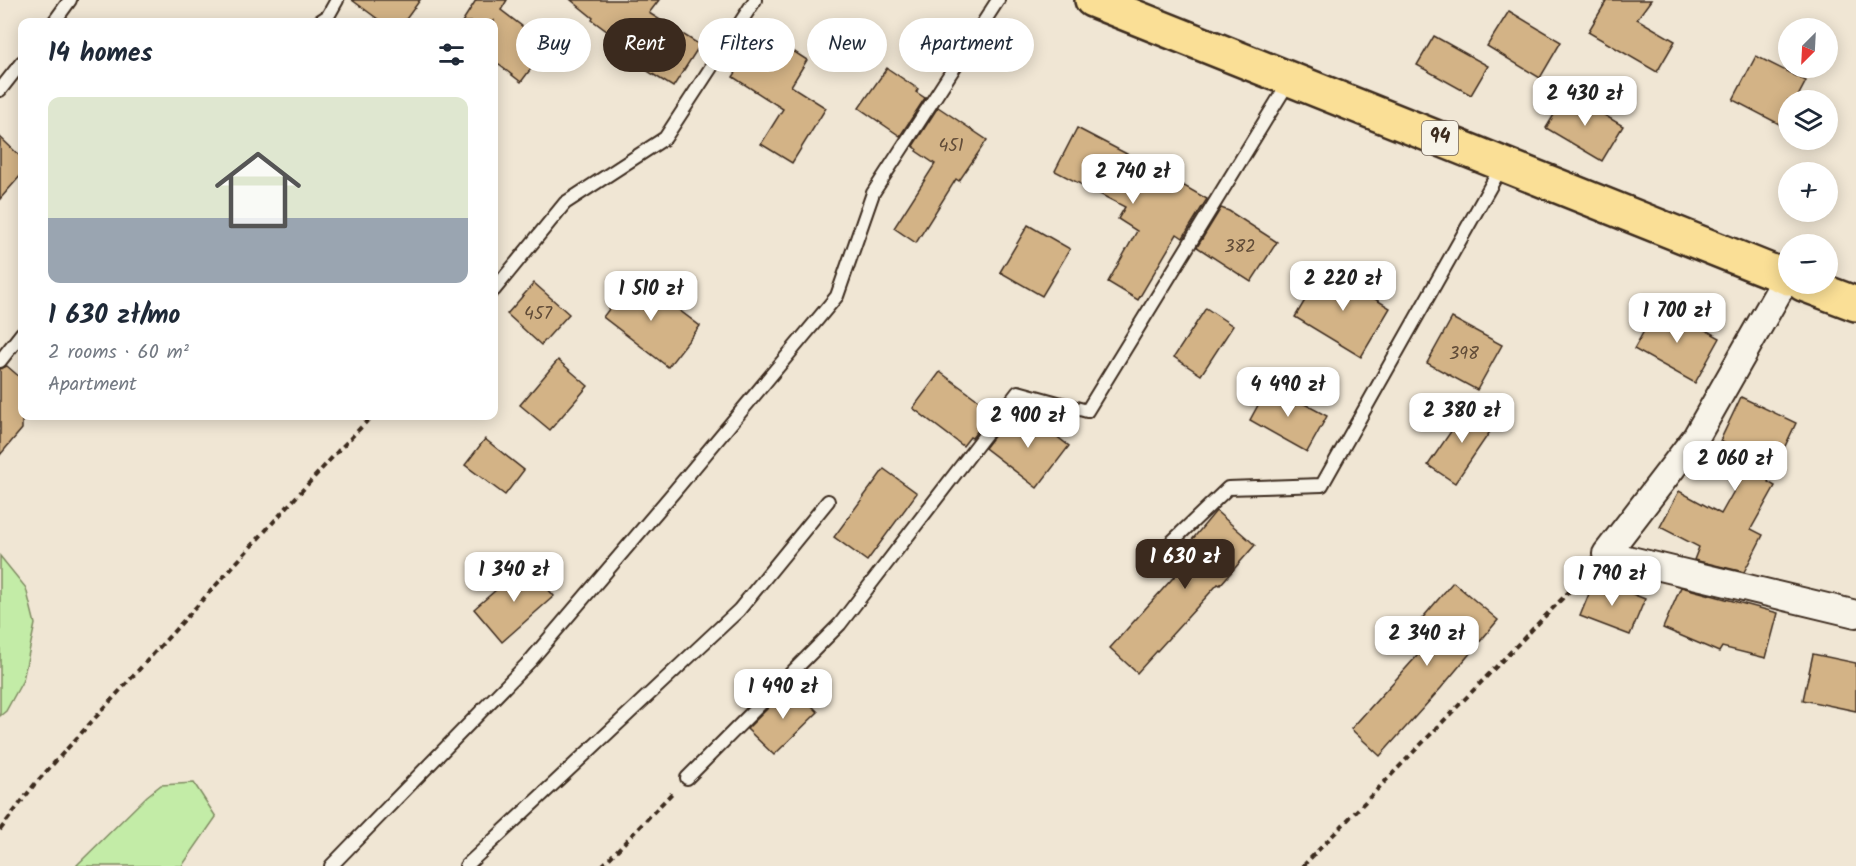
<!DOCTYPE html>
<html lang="en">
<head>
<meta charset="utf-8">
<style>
  :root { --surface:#fff; --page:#f6f6f7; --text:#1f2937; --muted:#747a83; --line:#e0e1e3; --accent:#3b2a1e }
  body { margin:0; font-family:Kalam,sans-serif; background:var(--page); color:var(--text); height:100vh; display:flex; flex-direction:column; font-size:22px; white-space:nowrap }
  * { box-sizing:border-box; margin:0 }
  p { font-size:20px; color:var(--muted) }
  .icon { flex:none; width:33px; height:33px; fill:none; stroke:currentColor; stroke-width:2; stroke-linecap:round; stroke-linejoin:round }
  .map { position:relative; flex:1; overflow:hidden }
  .side { position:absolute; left:18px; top:18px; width:480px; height:402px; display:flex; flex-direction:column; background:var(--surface); border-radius:12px; box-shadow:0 3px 15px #0003 }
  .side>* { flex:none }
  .guide { position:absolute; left:516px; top:18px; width:570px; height:54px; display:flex; gap:12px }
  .needle { width:39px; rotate:204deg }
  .controls { position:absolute; left:1778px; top:18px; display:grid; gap:12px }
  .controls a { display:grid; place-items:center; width:60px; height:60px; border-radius:50%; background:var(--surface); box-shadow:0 3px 15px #0003; font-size:30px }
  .price { position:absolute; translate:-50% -51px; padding:0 14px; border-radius:12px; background:#fff; color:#222; font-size:20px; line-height:39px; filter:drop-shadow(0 2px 3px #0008) }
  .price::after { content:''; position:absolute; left:50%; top:36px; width:18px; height:14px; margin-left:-9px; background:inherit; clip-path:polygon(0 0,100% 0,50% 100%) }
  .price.on { background:var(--accent); color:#fff }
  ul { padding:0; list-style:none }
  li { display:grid; align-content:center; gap:12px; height:318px; padding:0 30px }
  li+li { border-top:2px solid var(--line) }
  li span { display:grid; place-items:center; height:186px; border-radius:12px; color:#555 }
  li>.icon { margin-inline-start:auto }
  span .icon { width:108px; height:108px; fill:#fffc; stroke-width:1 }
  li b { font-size:26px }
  h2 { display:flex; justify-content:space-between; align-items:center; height:72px; padding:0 30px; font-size:26px }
  .tag { padding:0 21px; border-radius:27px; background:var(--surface); box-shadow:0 3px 15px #0003; font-size:21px; line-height:54px }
  .tag.on { background:var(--accent); color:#fff }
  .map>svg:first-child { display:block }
  .green { fill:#c3eca7; stroke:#7f8b62; stroke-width:1.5 }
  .building { fill:#d3b386; stroke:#3b2a1e; stroke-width:1.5 }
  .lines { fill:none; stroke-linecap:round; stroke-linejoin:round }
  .service-casing { stroke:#3b2a1e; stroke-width:16 }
  .minor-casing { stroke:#3b2a1e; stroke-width:30 }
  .primary-casing { stroke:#3b2a1e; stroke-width:38 }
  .path { stroke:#3b2a1e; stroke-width:4; stroke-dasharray:6 4.5; stroke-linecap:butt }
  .service { stroke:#f7f3e8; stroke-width:12 }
  .minor { stroke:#f7f3e8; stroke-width:26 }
  .primary { stroke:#fadf96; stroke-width:33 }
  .labels { text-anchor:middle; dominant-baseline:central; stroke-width:4.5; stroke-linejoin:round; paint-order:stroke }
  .number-label { font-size:18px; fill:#614c38 }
  .shield { fill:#f7f3e8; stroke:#73665b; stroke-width:1.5 }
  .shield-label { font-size:20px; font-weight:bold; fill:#3b2a1e }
</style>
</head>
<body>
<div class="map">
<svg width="1856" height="866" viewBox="0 0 1856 866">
  <rect width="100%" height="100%" fill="#f0e6d4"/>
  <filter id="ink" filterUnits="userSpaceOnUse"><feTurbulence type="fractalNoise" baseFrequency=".0167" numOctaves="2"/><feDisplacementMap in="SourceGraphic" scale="12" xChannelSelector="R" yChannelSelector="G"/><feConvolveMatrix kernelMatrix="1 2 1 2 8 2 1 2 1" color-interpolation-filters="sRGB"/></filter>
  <g filter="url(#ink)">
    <g class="green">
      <polygon points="0,556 26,588 35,624 23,680 6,711 0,716"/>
      <polygon points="194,783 216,817 182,866 76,866 147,796 161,785"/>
    </g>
    <g class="building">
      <polygon points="352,0 420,0 404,22 382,22"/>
      <polygon points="476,0 507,0 501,10 548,46 521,82 494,61 494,21 493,22 462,22"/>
      <polygon points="571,0 659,0 649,13 700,45 673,87 638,65 643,58 592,20 593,18"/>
      <polygon points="1607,0 1651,0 1637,19 1675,41 1657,72 1588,32"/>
      <polygon points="1509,11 1561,42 1540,78 1487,46"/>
      <polygon points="762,31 807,60 791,86 826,108 792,163 761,144 783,109 733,77"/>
      <polygon points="1434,36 1488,66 1471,95 1417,65"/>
      <polygon points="1756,56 1806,81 1796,100 1788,100 1788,117 1783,126 1733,100"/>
      <polygon points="887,68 918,89 916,92 925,98 900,136 859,108"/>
      <polygon points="1567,93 1623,126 1602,161 1546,128"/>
      <polygon points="938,107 987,140 959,181 956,179 916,243 894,228 935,164 916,151 917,149 913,146"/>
      <polygon points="1077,128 1146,164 1207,199 1183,238 1177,234 1138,300 1108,282 1137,231 1118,219 1125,207 1055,171"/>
      <polygon points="0,137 22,158 22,174 0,199"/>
      <polygon points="1221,208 1229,211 1277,242 1251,282 1197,247"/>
      <polygon points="1028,225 1070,249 1042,296 1000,272"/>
      <polygon points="1324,268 1390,308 1361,357 1295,317"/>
      <polygon points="634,276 700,326 668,367 603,317"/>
      <polygon points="534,283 569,314 541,345 507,314"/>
      <polygon points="1659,304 1720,338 1695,383 1634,349"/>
      <polygon points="1206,308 1233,326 1201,375 1174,357"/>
      <polygon points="1452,318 1502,345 1477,390 1427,363"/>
      <polygon points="558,360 588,386 550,430 520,405"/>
      <polygon points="7,366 22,379 22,429 0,455 0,369"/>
      <polygon points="940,372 993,411 972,438 970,437 963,446 913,408"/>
      <polygon points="1269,385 1327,416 1307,452 1250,420"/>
      <polygon points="1741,397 1796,423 1768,482 1775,486 1751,529 1763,535 1744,572 1694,560 1699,547 1660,527 1679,491 1721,514 1753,457 1720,441"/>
      <polygon points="1469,405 1496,423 1455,483 1428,465"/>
      <polygon points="1028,414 1069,446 1037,488 985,448 1006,421 1017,429"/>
      <polygon points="485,439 524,470 505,495 465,465"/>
      <polygon points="884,469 917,493 867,561 834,537"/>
      <polygon points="1216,511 1255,545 1220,585 1218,584 1137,673 1110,648 1189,560 1181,553"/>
      <polygon points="526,564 554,596 502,642 474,609"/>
      <polygon points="1595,579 1645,599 1630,635 1580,616"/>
      <polygon points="1453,582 1498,620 1441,688 1380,756 1351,729 1435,636 1419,622"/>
      <polygon points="1681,587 1778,613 1766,658 1722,647 1719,652 1663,628"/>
      <polygon points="1813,654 1856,663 1856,711 1803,700"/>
      <polygon points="791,685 818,712 774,755 747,729"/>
    </g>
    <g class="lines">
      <defs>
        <g id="service">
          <polyline points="54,22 70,0"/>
          <polyline points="319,22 328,16 337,0"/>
          <polyline points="0,90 22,62"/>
          <polyline points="494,290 565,203 665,138 755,0"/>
          <polyline points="0,361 22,333"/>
          <polyline points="1158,555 1228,488 1322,485 1503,164"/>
          <polyline points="687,778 840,624 1018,392 1087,411 1290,80"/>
          <polyline points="331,866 530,661 673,493 837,296 873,193 998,0"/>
          <polyline points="466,866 739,610 828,501"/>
        </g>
        <polyline id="minor" points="1787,277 1696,437 1606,554 1856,614"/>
        <g id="primary">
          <polyline points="1092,0 1788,278"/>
          <polyline points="1803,284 1856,304"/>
        </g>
      </defs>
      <use href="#service" class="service-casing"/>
      <use href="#minor" class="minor-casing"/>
      <use href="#primary" class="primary-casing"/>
      <g class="path">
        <polyline points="0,830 34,785 338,451 372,416"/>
        <polyline points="602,866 674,791"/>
        <polyline points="1303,866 1587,573"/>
      </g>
      <use href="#service" class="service"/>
      <use href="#minor" class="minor"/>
      <use href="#primary" class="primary"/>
    </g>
  </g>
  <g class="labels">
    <g class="number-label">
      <text x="951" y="146">451</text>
      <text x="1240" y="247">382</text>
      <text x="538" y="314">457</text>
      <text x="1464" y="354">398</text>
    </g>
    <rect class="shield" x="1422" y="121" width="36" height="34" rx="4.5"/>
    <g class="shield-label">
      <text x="1440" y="138">94</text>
    </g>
  </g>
</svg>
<div class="controls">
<a><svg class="needle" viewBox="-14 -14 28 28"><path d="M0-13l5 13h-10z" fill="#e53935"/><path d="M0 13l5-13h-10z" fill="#747a83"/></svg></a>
<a><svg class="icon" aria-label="layers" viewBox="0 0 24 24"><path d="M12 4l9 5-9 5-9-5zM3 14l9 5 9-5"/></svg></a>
<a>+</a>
<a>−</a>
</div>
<b class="price" style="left:1585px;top:127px">2 430 zł</b>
<b class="price" style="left:1133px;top:205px">2 740 zł</b>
<b class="price" style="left:1343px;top:312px">2 220 zł</b>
<b class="price" style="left:651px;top:322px">1 510 zł</b>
<b class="price" style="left:1677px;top:344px">1 700 zł</b>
<b class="price" style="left:1288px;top:418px">4 490 zł</b>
<b class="price" style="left:1462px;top:444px">2 380 zł</b>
<b class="price" style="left:1028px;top:449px">2 900 zł</b>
<b class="price" style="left:1735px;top:492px">2 060 zł</b>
<b class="price on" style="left:1185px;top:590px">1 630 zł</b>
<b class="price" style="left:514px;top:603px">1 340 zł</b>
<b class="price" style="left:1612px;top:607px">1 790 zł</b>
<b class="price" style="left:1427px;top:667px">2 340 zł</b>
<b class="price" style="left:783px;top:720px">1 490 zł</b>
<div class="guide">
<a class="tag">Buy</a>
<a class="tag on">Rent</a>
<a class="tag">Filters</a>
<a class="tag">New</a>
<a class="tag">Apartment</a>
</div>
<section class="side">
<h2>14 homes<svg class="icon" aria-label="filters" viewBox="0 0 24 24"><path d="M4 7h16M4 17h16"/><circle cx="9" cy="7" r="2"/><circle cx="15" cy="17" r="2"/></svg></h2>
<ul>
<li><span style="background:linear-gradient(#dfe7d0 65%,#9aa5b1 0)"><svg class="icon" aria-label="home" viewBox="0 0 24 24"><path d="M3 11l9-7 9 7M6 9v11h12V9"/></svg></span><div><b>1 630 zł/mo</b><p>2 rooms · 60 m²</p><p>Apartment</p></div></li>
</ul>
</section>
</div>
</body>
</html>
